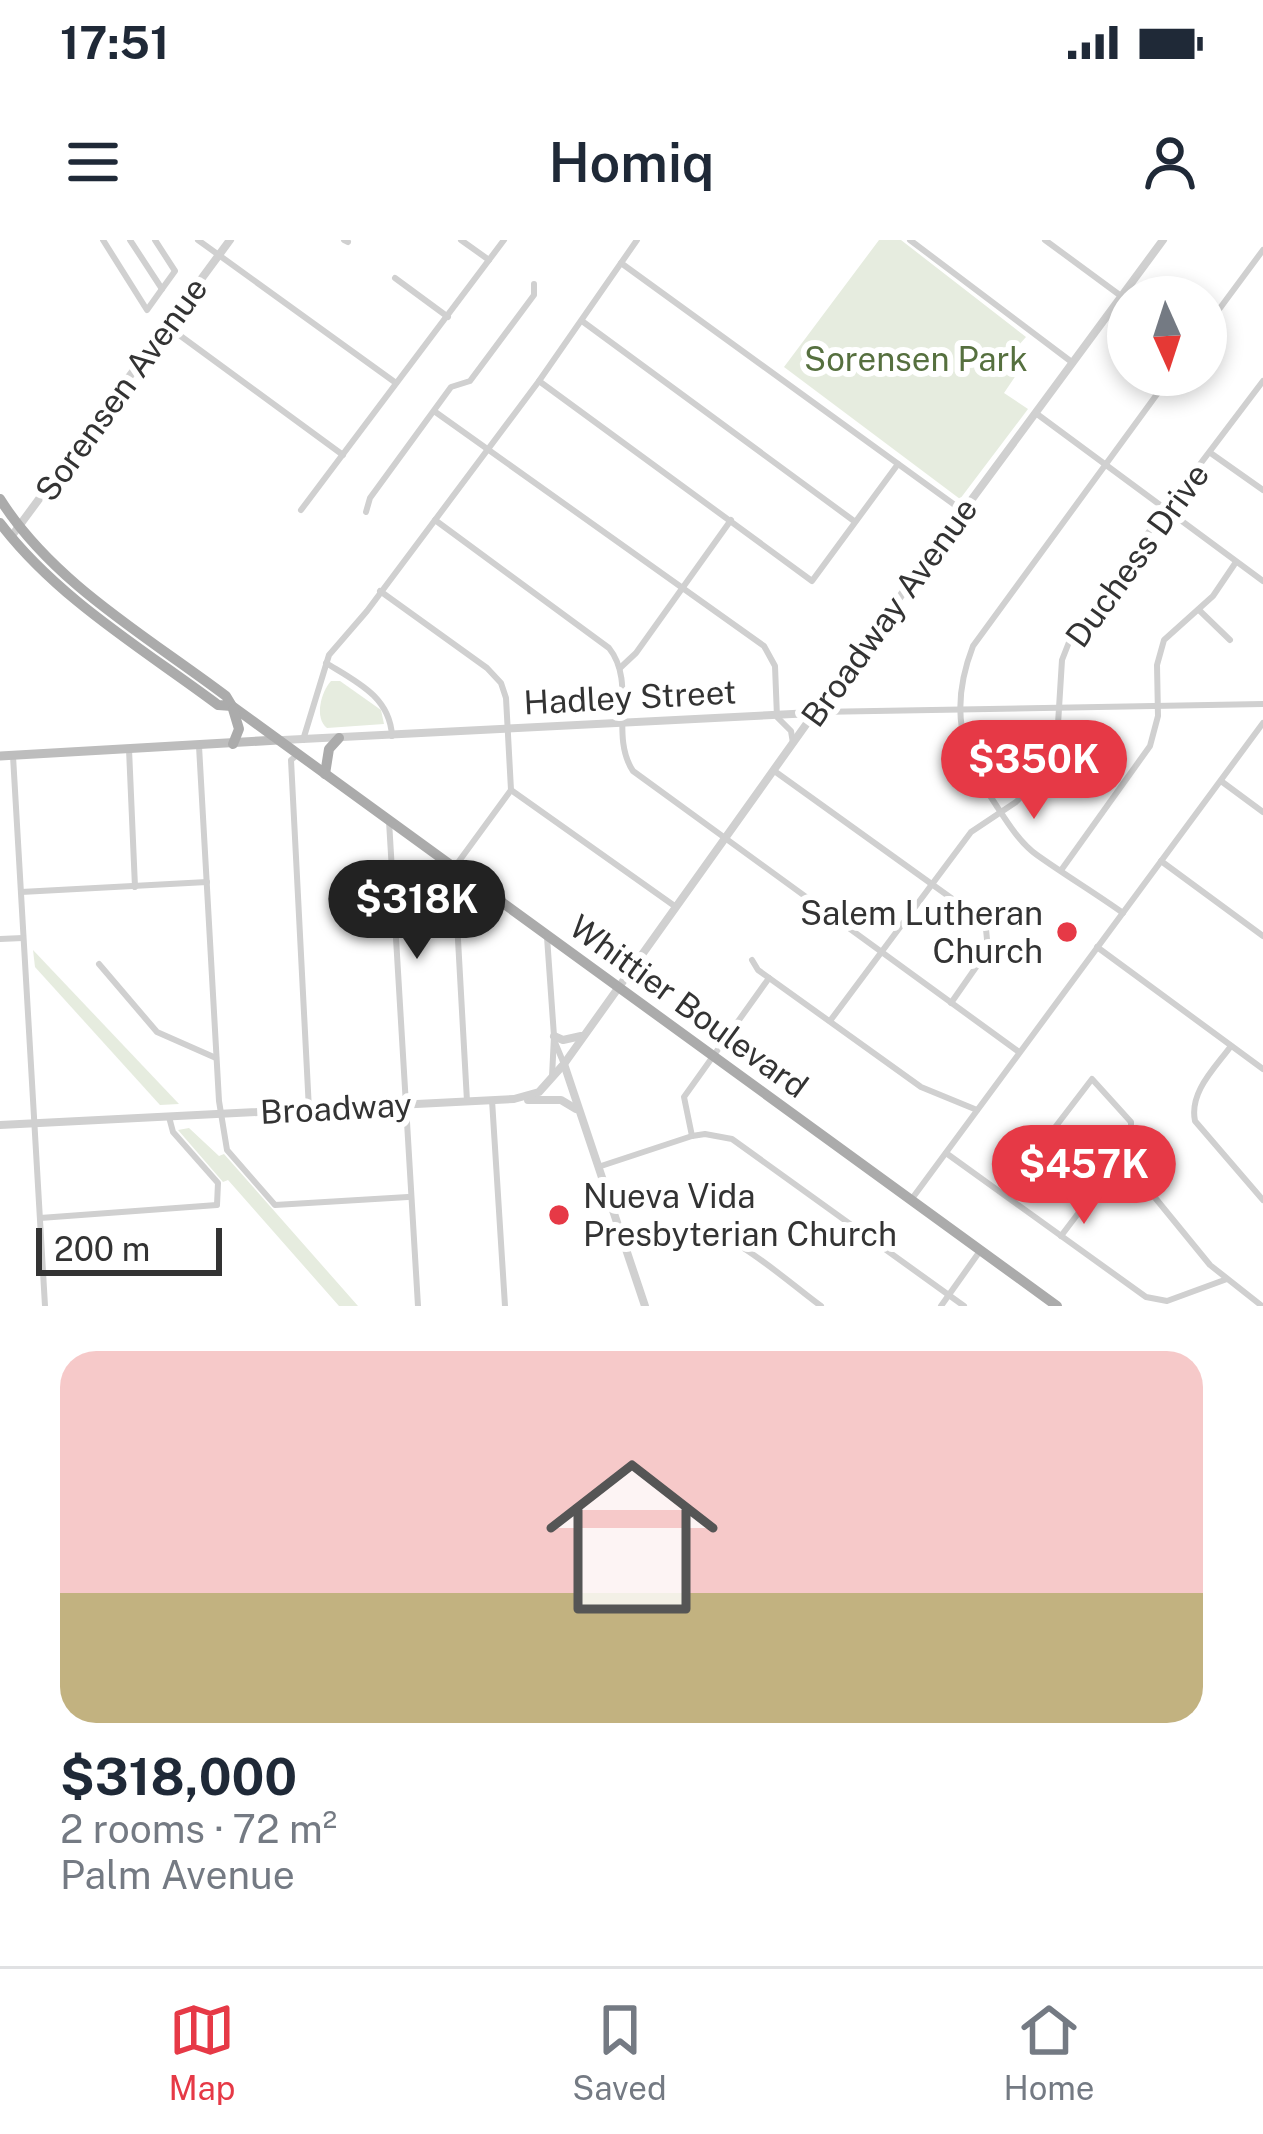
<!DOCTYPE html>
<html lang="en">
<head>
<meta charset="utf-8">
<style>
  :root { --surface:#fff; --page:#f6f6f7; --text:#1f2937; --muted:#747a83; --line:#e0e1e3; --accent:#e63946 }
  body { margin:0; font-family:"Public Sans",sans-serif; background:var(--page); color:var(--text); height:100vh; display:flex; flex-direction:column; font-size:45px; white-space:nowrap }
  * { box-sizing:border-box; margin:0 }
  p { font-size:39px; color:var(--muted) }
  .icon { flex:none; width:66px; height:66px; fill:none; stroke:currentColor; stroke-width:2; stroke-linecap:round; stroke-linejoin:round }
  .map { position:relative; height:1066px; overflow:hidden }
  .sheet { display:flex; flex-direction:column; background:var(--surface); flex:1 }
  .sheet>* { flex:none }
  .needle { width:78px; rotate:177deg }
  .fabs { position:absolute; left:1107px; top:36px; display:grid; gap:24px }
  .fabs a { display:grid; place-items:center; width:120px; height:120px; border-radius:50%; background:var(--surface); box-shadow:0 6px 18px #0003; font-size:60px }
  .scale { position:absolute; left:36px; bottom:30px; width:186px; box-sizing:border-box; padding-left:12px; border:6px solid #333; border-top:0; font-size:33px; line-height:42px; white-space:nowrap; color:#333; -webkit-text-stroke:9px #fff; paint-order:stroke }
  .price { position:absolute; translate:-50% -102px; padding:0 27px; border-radius:42px; background:var(--accent); color:#fff; font-size:39px; line-height:78px; filter:drop-shadow(0 3px 6px #0008) }
  .price::after { content:''; position:absolute; left:50%; top:72px; width:36px; height:27px; margin-left:-18px; background:inherit; clip-path:polygon(0 0,100% 0,50% 100%) }
  .price.on { background:#222; color:#fff }
  ul { padding:0; list-style:none }
  li { display:grid; align-content:center; gap:24px; height:636px; padding:0 60px }
  li span { display:grid; place-items:center; height:372px; border-radius:36px; color:#555 }
  li>.icon { margin-inline-start:auto }
  span .icon { width:216px; height:216px; fill:#fffc; stroke-width:1 }
  li b { font-size:51px }
  .status { display:flex; justify-content:space-between; align-items:center; height:84px; padding:0 60px; background:var(--surface); direction:ltr }
  .status svg { height:33px; fill:currentColor }
  header { display:flex; justify-content:space-between; align-items:center; height:156px; padding:0 60px; background:var(--surface); font-size:54px; font-weight:600 }
  .tab-bar { display:flex; justify-content:space-around; align-items:center; height:168px; border-top:3px solid var(--line); background:var(--surface); font-size:33px; color:var(--muted) }
  .tab-bar a { display:grid; justify-items:center; gap:6px }
  .tab-bar .on { color:var(--accent) }
  .map>svg:first-child { display:block }
  .green { fill:#e6ecdf }
  .lines { fill:none; stroke-linecap:round; stroke-linejoin:round }
  .minor { stroke:#d0d0d0; stroke-width:6 }
  .tertiary { stroke:#d0d0d0; stroke-width:8 }
  .secondary { stroke:#bdbdbd; stroke-width:9 }
  .primary { stroke:#ababab; stroke-width:10 }
  .poi-dot { fill:#e63946; stroke:#fff; stroke-width:4.5 }
  .labels { text-anchor:middle; dominant-baseline:central; stroke-width:12; stroke-linejoin:round; paint-order:stroke }
  .park-label { font-size:33px; fill:#56703f; stroke:#fff }
  .street-label { font-size:33px; fill:#333; stroke:#fff }
  .poi-label { font-size:33px; fill:#333; stroke:#fff; text-anchor:end }
</style>
</head>
<body>
<div class="status"><b>17:51</b><svg viewBox="0 0 49 12"><path d="M0 12V9h3v3zM5 12V6h3v6zM10 12V3h3v9zM15 12V0h3v12zM26 1h20v11H26zM47 4h2v5h-2z"/></svg></div>
<header><svg class="icon" aria-label="menu" viewBox="0 0 24 24"><path d="M4 6h16M4 12h16M4 18h16"/></svg>Homiq<svg class="icon" aria-label="person" viewBox="0 0 24 24"><circle cx="12" cy="8" r="4"/><path d="M4 21q1-7 8-7t8 7"/></svg></header>
<div class="map">
<svg width="1263" height="1066" viewBox="0 0 1263 1066">
  <rect width="100%" height="100%" fill="#fff"/>
  <g class="green">
    <polygon points="879,0 901,0 1026,97 1010,115 1023,125 1004,153 1028,169 960,259 784,127"/>
    <path d="M 331,441 L 340,441 L 381,470 L 384,484 L 327,488 C 314,478 321,452 331,441 Z"/>
    <polygon points="33,710 179,864 160,865 35,727"/>
    <polygon points="189,888 219,916 224,914 358,1066 339,1066 228,940 223,942 178,890"/>
  </g>
  <g class="lines">
    <g class="minor">
      <polyline points="103,0 147,70 162,49"/>
      <polyline points="130,0 162,49 175,31 155,0"/>
      <polyline points="198,0 396,143"/>
      <polyline points="344,0 348,2"/>
      <polyline points="461,0 489,20"/>
      <polyline points="910,0 1073,123"/>
      <polyline points="1045,0 1121,56"/>
      <polyline points="621,23 963,271"/>
      <polyline points="395,38 448,77"/>
      <polyline points="582,81 854,281"/>
      <polyline points="167,86 343,215"/>
      <polyline points="1206,87 1263,10"/>
      <polyline points="539,141 812,341 898,224"/>
      <polyline points="434,171 764,406 775,426 777,477 791,491 793,503"/>
      <polyline points="1037,174 1263,341"/>
      <polyline points="1212,214 1263,250"/>
      <polyline points="301,270 504,0"/>
      <polyline points="366,272 370,258 451,147 470,141 534,55 534,44"/>
      <path d="M 435,280 L 609,408 C 637,443 609,495 633,531 L 1019,812"/>
      <polyline points="380,351 487,428 501,443 506,458 511,550 676,667"/>
      <polyline points="1199,370 1230,400"/>
      <path d="M 326,423 C 357,442 390,457 392,496"/>
      <polyline points="620,428 636,413 731,280"/>
      <polyline points="817,472 1263,464"/>
      <polyline points="303,500 329,415 367,371 539,141 637,0"/>
      <polyline points="199,506 219,861 227,910 275,965 408,957"/>
      <polyline points="129,509 135,647"/>
      <polyline points="13,516 45,1066"/>
      <polyline points="296,516 291,520 309,870"/>
      <polyline points="773,530 972,673 986,689 988,710 951,763"/>
      <polyline points="1221,541 1263,572"/>
      <polyline points="389,581 418,1066"/>
      <polyline points="1161,621 1263,696"/>
      <polyline points="1062,629 1150,506 1158,476 1157,425 1164,400 1213,356 1236,322"/>
      <polyline points="21,652 207,642"/>
      <path d="M 1123,673 C 1095,653 1065,635 1037,615 C 1020,603 1007,582 996,565 C 960,512 949,468 973,406 L 1171,135"/>
      <polyline points="547,697 554,796 552,837"/>
      <polyline points="0,699 23,698"/>
      <polyline points="1097,707 1263,829"/>
      <polyline points="752,720 758,730 921,847 977,870"/>
      <polyline points="99,724 157,792 216,818"/>
      <polyline points="830,781 971,592 1016,562 1035,543 1057,500 1062,420 1073,392 1263,141"/>
      <polyline points="554,800 564,824"/>
      <path d="M 1231,806 C 1215,828 1189,852 1195,881 L 1263,960"/>
      <polyline points="492,860 505,1066"/>
      <polyline points="467,861 454,628 511,550"/>
      <polyline points="692,896 684,857 769,738"/>
      <polyline points="946,913 1146,1057 1167,1061 1227,1039"/>
      <polyline points="598,927 692,896 705,894 732,899 964,1066"/>
      <polyline points="1004,954 1092,839 1131,882 1131,904 1121,916 1210,1025 1262,1066"/>
      <polyline points="911,960 1263,483"/>
      <polyline points="40,978 217,965 218,943 173,892 169,877"/>
      <polyline points="1061,996 1121,917"/>
      <path d="M 624,1006 C 645,999 667,989 690,988 C 727,985 790,1044 821,1066"/>
      <polyline points="941,1066 980,1011"/>
    </g>
    <g class="tertiary">
      <polyline points="11,297 230,0"/>
      <polyline points="283,500 813,473"/>
      <polyline points="554,796 563,800 581,796"/>
      <polyline points="564,824 645,1066"/>
      <polyline points="528,860 561,860 576,869"/>
      <polyline points="0,885 514,859 539,852 564,824 815,472 1163,0"/>
    </g>
    <polyline class="secondary" points="0,516 278,500"/>
    <g class="primary">
      <path d="M 0,259 C 53,343 148,397 226,456 L 232,466 L 1057,1066"/>
      <path d="M 0,283 C 57,358 143,409 218,465 L 232,466"/>
      <polyline points="233,469 239,489 233,504"/>
      <polyline points="325,534 329,509 339,498"/>
    </g>
  </g>
  <g class="poi-dot">
    <circle cx="1067" cy="692" r="12"/>
    <circle cx="559" cy="975" r="12"/>
  </g>
  <g class="labels">
    <g class="park-label">
      <text x="916" y="119">Sorensen Park</text>
    </g>
    <g class="street-label">
      <text transform="translate(121 149) rotate(-54)">Sorensen Avenue</text>
      <text transform="translate(1137 315) rotate(-54)">Duchess Drive</text>
      <text transform="translate(889 372) rotate(-54)">Broadway Avenue</text>
      <text transform="translate(630 457) rotate(-3)">Hadley Street</text>
      <text transform="translate(689 766) rotate(36)">Whittier Boulevard</text>
      <text transform="translate(336 868) rotate(-3)">Broadway</text>
    </g>
    <g class="poi-label">
      <text x="1043" y="673">Salem Lutheran<tspan x="1043" dy="38">Church</tspan></text>
      <text x="583" y="956" text-anchor="start">Nueva Vida<tspan x="583" dy="38">Presbyterian Church</tspan></text>
    </g>
  </g>
</svg>
<div class="fabs">
<a><svg class="needle" viewBox="-14 -14 28 28"><path d="M0-13l5 13h-10z" fill="#e53935"/><path d="M0 13l5-13h-10z" fill="#747a83"/></svg></a>
</div>
<div class="scale">200 m</div>
<b class="price" style="left:1034px;top:582px">$350K</b>
<b class="price on" style="left:417px;top:722px">$318K</b>
<b class="price" style="left:1084px;top:987px">$457K</b>
</div>
<section class="sheet">
<ul>
<li><span style="background:linear-gradient(#f6c9c9 65%,#c2b280 0)"><svg class="icon" aria-label="home" viewBox="0 0 24 24"><path d="M3 11l9-7 9 7M6 9v11h12V9"/></svg></span><div><b>$318,000</b><p>2 rooms · 72 m²</p><p>Palm Avenue</p></div></li>
</ul>
</section>
<nav class="tab-bar">
<a class="on"><svg class="icon" aria-label="map" viewBox="0 0 24 24"><path d="M3 6l6-2 6 2 6-2v14l-6 2-6-2-6 2zM9 4v14M15 6v14"/></svg>Map</a>
<a><svg class="icon" aria-label="saved" viewBox="0 0 24 24"><path d="M7 4h10v16l-5-4-5 4z"/></svg>Saved</a>
<a><svg class="icon" aria-label="home" viewBox="0 0 24 24"><path d="M3 11l9-7 9 7M6 9v11h12V9"/></svg>Home</a>
</nav>
</body>
</html>
